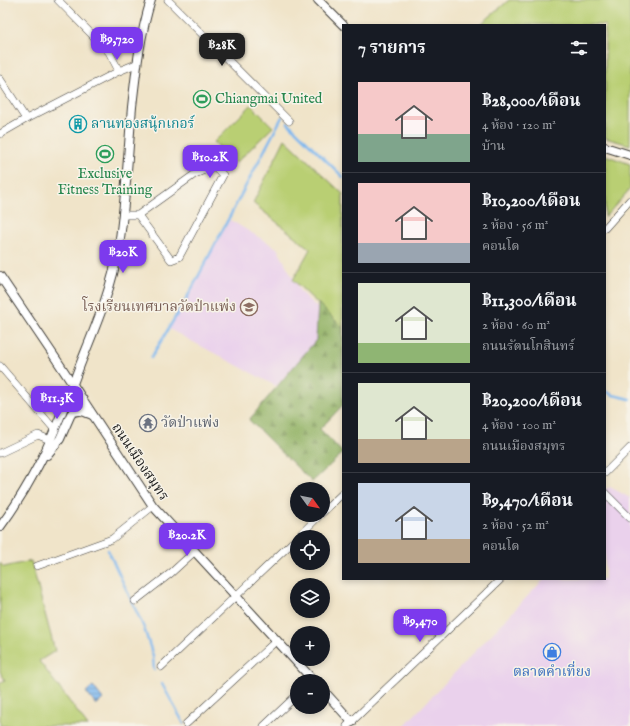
<!DOCTYPE html>
<html lang="th">
<head>
<meta charset="utf-8">
<style>
  :root { --surface:#171b24; --page:#242831; --text:#f1f3f6; --muted:#9ea1a6; --line:#363941; --accent:#7c3aed }
  body { margin:0; font-family:"IM FELL English","Noto Serif Thai",serif; background:var(--page); color:var(--text); height:100vh; display:flex; flex-direction:column; font-size:15px; white-space:nowrap }
  * { box-sizing:border-box; margin:0 }
  p { font-size:13px; color:var(--muted) }
  .icon { flex:none; width:22px; height:22px; fill:none; stroke:currentColor; stroke-width:2; stroke-linecap:round; stroke-linejoin:round }
  .map { position:relative; flex:1; overflow:hidden }
  .side { position:absolute; left:342px; top:24px; width:264px; height:556px; display:flex; flex-direction:column; background:var(--surface); border-radius:0px; box-shadow:0 2px 6px #0003 }
  .side>* { flex:none }
  .needle { width:26px; rotate:123deg }
  .tools { position:absolute; left:290px; top:482px; display:grid; gap:8px }
  .tools a { display:grid; place-items:center; width:40px; height:40px; border-radius:50%; background:var(--surface); box-shadow:0 2px 6px #0003; font-size:20px }
  .price { position:absolute; translate:-50% -34px; padding:0 9px; border-radius:8px; background:var(--accent); color:#fff; font-size:13px; line-height:26px; filter:drop-shadow(0 1px 2px #0008) }
  .price::after { content:''; position:absolute; left:50%; top:24px; width:12px; height:9px; margin-left:-6px; background:inherit; clip-path:polygon(0 0,100% 0,50% 100%) }
  .price.selected { background:#222; color:#fff }
  ul { padding:0; list-style:none }
  li { display:flex; align-items:center; gap:12px; height:100px; padding:0 16px }
  li+li { border-top:1px solid var(--line) }
  li span { display:grid; place-items:center; flex:none; width:112px; height:80px; border-radius:0px; color:#555 }
  li>.icon { margin-inline-start:auto }
  span .icon { width:48px; height:48px; fill:#fffc; stroke-width:1 }
  li b { font-size:17px }
  h2 { display:flex; justify-content:space-between; align-items:center; height:48px; padding:0 16px; font-size:17px }
  .map>svg:first-child { display:block }
  .built { fill:#ead1ec }
  .grass { fill:#b9cf73; stroke:#6a7648 }
  .forest { fill:url(#forest-firs); stroke:#576740 }
  .water { fill:url(#water-rules); stroke:#4d6a86 }
  .lines { fill:none; stroke-linecap:round; stroke-linejoin:round }
  .stream { stroke:#7eb8ef; stroke-width:2.5 }
  .minor-casing { stroke:#3c3a36; stroke-width:8 }
  .tertiary-casing { stroke:#3c3a36; stroke-width:10 }
  .minor { stroke:#fff; stroke-width:7 }
  .tertiary { stroke:#fff; stroke-width:8 }
  .labels { text-anchor:middle; dominant-baseline:central; stroke-width:3; stroke-linejoin:round; paint-order:stroke }
  .leisure-label { font-size:14px; fill:#27864d; stroke:#f7f3e8; text-anchor:start }
  .culture-label { font-size:14px; fill:#0d838f; stroke:#f7f3e8; text-anchor:start }
  .education-label { font-size:14px; fill:#785e54; stroke:#f7f3e8; text-anchor:end }
  .worship-label { font-size:14px; fill:#5b616d; stroke:#f7f3e8; text-anchor:start }
  .street-label { font-size:14px; fill:#1c1c1c; stroke:#f7f3e8 }
  .shop-label { font-size:14px; fill:#366cbe; stroke:#f7f3e8 }
</style>
</head>
<body>
<div class="map">
<svg width="630" height="726" viewBox="0 0 630 726">
  <defs>
    <pattern id="forest-firs" width="22" height="20" patternUnits="userSpaceOnUse"><rect width="22" height="20" fill="#92b265"/><path d="M5 1l3.5 6h-7zM16 11l3.5 6h-7z" fill="#7d9857"/></pattern>
    <pattern id="water-rules" width="6" height="5" patternUnits="userSpaceOnUse"><rect width="6" height="5" fill="#7eb8ef"/><path d="M0 2.5h6" fill="none" stroke="#6695c1"/></pattern>
  </defs>
  <rect width="100%" height="100%" fill="#f7f3e8"/>
  <filter id="ink" filterUnits="userSpaceOnUse"><feTurbulence type="fractalNoise" baseFrequency=".025" numOctaves="2"/><feDisplacementMap in="SourceGraphic" scale="8" xChannelSelector="R" yChannelSelector="G"/><feConvolveMatrix kernelMatrix="1 2 1 2 8 2 1 2 1" color-interpolation-filters="sRGB"/></filter>
  <filter id="wash" filterUnits="userSpaceOnUse"><feTurbulence type="fractalNoise" baseFrequency=".012" numOctaves="4" result="noise"/><feDisplacementMap in="SourceGraphic" scale="16" xChannelSelector="R" yChannelSelector="G"/><feGaussianBlur stdDeviation="0.9" result="paint"/><feColorMatrix in="noise" values="0 0 0 0 0 0 0 0 0 0 0 0 0 0 0 0 0 1.4 0 .05"/><feComposite in="paint" operator="in"/></filter>
  <g filter="url(#wash)">
    <rect width="100%" height="100%" fill="#f0e4c9"/>
    <g class="built">
      <polygon points="230,220 277,248 301,293 333,322 276,386 169,329"/>
      <polygon points="610,487 630,498 630,726 404,726 544,579 605,579 605,489"/>
    </g>
    <g class="grass">
      <polygon points="509,0 630,0 630,145 605,138 605,25 480,25"/>
      <polygon points="251,105 273,127 236,163 214,142"/>
      <polygon points="285,139 343,194 343,328 293,280 310,249 253,203"/>
      <polygon points="605,155 630,164 630,189 605,217"/>
      <polygon points="31,561 55,651 39,661 88,726 0,726 0,683 5,680 0,672 0,563 4,567"/>
    </g>
    <polygon class="forest" points="318,303 343,328 343,405 320,429 343,453 312,482 249,420 316,340"/>
    <polygon class="water" points="93,686 103,699 96,705 86,692"/>
    <g class="lines">
      <g class="stream">
        <polyline points="288,123 343,177"/>
        <polyline points="151,358 189,294 282,117"/>
        <polyline points="605,391 613,395 630,399"/>
        <polyline points="108,550 144,628 153,656 154,670"/>
        <polyline points="162,684 184,724"/>
      </g>
    </g>
  </g>
  <g filter="url(#ink)">
    <g class="lines">
      <defs>
        <g id="minor">
          <polyline points="58,0 109,52 119,71"/>
          <polyline points="168,0 289,121"/>
          <polyline points="0,79 26,119"/>
          <polyline points="0,134 26,119 119,71 136,64"/>
          <polyline points="123,215 138,215 195,174 214,166 223,175 179,257 171,260 138,215"/>
          <polyline points="605,228 630,200"/>
          <polyline points="0,366 55,430"/>
          <polyline points="0,453 38,435 50,440"/>
          <polyline points="605,473 630,448"/>
          <polyline points="605,493 630,518"/>
          <polyline points="323,512 343,493"/>
          <polyline points="298,537 320,515"/>
          <polyline points="37,566 112,539 153,506"/>
          <polyline points="135,601 171,573 195,551"/>
          <polyline points="161,667 297,538"/>
          <polyline points="186,724 277,640"/>
          <polyline points="264,726 297,695"/>
          <polyline points="347,726 501,579"/>
        </g>
        <g id="tertiary">
          <polyline points="318,0 343,25"/>
          <polyline points="605,147 630,155"/>
          <polyline points="0,276 56,359 153,506 314,681"/>
          <path d="M 47,455 L 60,439 L 71,414 C 78,408 85,412 92,415"/>
          <path d="M 0,527 C 14,508 27,487 38,466 C 56,432 68,396 82,360 C 97,323 113,285 119,245 C 126,199 128,153 132,107 C 136,71 140,35 151,0"/>
          <polyline points="323,690 352,722"/>
        </g>
      </defs>
      <use href="#minor" class="minor-casing"/>
      <use href="#tertiary" class="tertiary-casing"/>
      <use href="#minor" class="minor"/>
      <use href="#tertiary" class="tertiary"/>
    </g>
  </g>
  <defs>
    <symbol id="stadium-ring" viewBox="-11 -11 22 22"><circle r="9.5" fill="#f7f3e8" stroke="#2e9e5b" stroke-width="1.5"/><path d="M0-5a6.5 5 0 1 0 0 10a6.5 5 0 1 0 0-10ZM-3.5-1.8h7v3.6h-7Z" fill="#2e9e5b"/></symbol>
    <symbol id="building-ring" viewBox="-11 -11 22 22"><circle r="9.5" fill="#f7f3e8" stroke="#0f9aa8" stroke-width="1.5"/><path d="M-4-6H4V6H1V3H-1V6H-4ZM-2.5-4.3h1.7v1.8h-1.7ZM.8-4.3h1.7v1.8H.8ZM-2.5-1h1.7V.8h-1.7ZM.8-1h1.7V.8H.8Z" fill="#0f9aa8"/></symbol>
    <symbol id="school-ring" viewBox="-11 -11 22 22"><circle r="9.5" fill="#f7f3e8" stroke="#8d6e63" stroke-width="1.5"/><path d="M0-5L7-2L0 1L-7-2ZM-4 1L0 2.5L4 1V4Q0 6-4 4Z" fill="#8d6e63"/></symbol>
    <symbol id="temple-ring" viewBox="-11 -11 22 22"><circle r="9.5" fill="#f7f3e8" stroke="#6b7280" stroke-width="1.5"/><path d="M0-6L5-2H3V0L6.5 2.5H4V6H1.5V3h-3V6H-4V2.5H-6.5L-3 0V-2H-5Z" fill="#6b7280"/></symbol>
    <symbol id="shop-ring" viewBox="-11 -11 22 22"><circle r="9.5" fill="#f7f3e8" stroke="#3f7fe0" stroke-width="1.5"/><path d="M-5-2.5h2.3a2.7 3.5 0 0 1 5.4 0H5L5.5 6h-11ZM-1.5-2.5h3a1.5 2.3 0 0 0-3 0Z" fill="#3f7fe0"/></symbol>
  </defs>
  <g fill-rule="evenodd">
    <use href="#stadium-ring" x="192" y="89" width="20" height="20"/>
    <use href="#building-ring" x="68" y="114" width="20" height="20"/>
    <use href="#stadium-ring" x="95" y="144" width="20" height="20"/>
    <use href="#school-ring" x="239" y="297" width="20" height="20"/>
    <use href="#temple-ring" x="138" y="413" width="20" height="20"/>
    <use href="#shop-ring" x="542" y="642" width="20" height="20"/>
  </g>
  <g class="labels">
    <g class="leisure-label">
      <text x="215" y="99">Chiangmai United</text>
      <text x="105" y="174" text-anchor="middle">Exclusive<tspan x="105" dy="16">Fitness Training</tspan></text>
    </g>
    <g class="culture-label">
      <text x="91" y="124">ลานทองสนุ้กเกอร์</text>
    </g>
    <g class="education-label">
      <text x="236" y="307">โรงเรียนเทศบาลวัดป่าแพ่ง</text>
    </g>
    <g class="worship-label">
      <text x="161" y="423">วัดป่าแพ่ง</text>
    </g>
    <g class="street-label">
      <text transform="translate(140 462) rotate(56)">ถนนเมืองสมุทร</text>
    </g>
    <g class="shop-label">
      <text x="552" y="672">ตลาดคำเที่ยง</text>
    </g>
  </g>
</svg>
<div class="tools">
<a><svg class="needle" viewBox="-14 -14 28 28"><path d="M0-13l5 13h-10z" fill="#e53935"/><path d="M0 13l5-13h-10z" fill="#9ea1a6"/></svg></a>
<a><svg class="icon" aria-label="locate" viewBox="0 0 24 24"><circle cx="12" cy="12" r="6"/><path d="M12 2v4M12 18v4M2 12h4M18 12h4"/></svg></a>
<a><svg class="icon" aria-label="layers" viewBox="0 0 24 24"><path d="M12 4l9 5-9 5-9-5zM3 14l9 5 9-5"/></svg></a>
<a>+</a>
<a>−</a>
</div>
<b class="price" style="left:117px;top:61px">฿9,720</b>
<b class="price selected" style="left:222px;top:67px">฿28K</b>
<b class="price" style="left:210px;top:179px">฿10.2K</b>
<b class="price" style="left:123px;top:274px">฿20K</b>
<b class="price" style="left:57px;top:420px">฿11.3K</b>
<b class="price" style="left:187px;top:557px">฿20.2K</b>
<b class="price" style="left:420px;top:643px">฿9,470</b>
<section class="side">
<h2>7 รายการ<svg class="icon" aria-label="filters" viewBox="0 0 24 24"><path d="M4 7h16M4 17h16"/><circle cx="9" cy="7" r="2"/><circle cx="15" cy="17" r="2"/></svg></h2>
<ul>
<li><span style="background:linear-gradient(#f6c9c9 65%,#7fa58c 0)"><svg class="icon" aria-label="home" viewBox="0 0 24 24"><path d="M3 11l9-7 9 7M6 9v11h12V9"/></svg></span><div><b>฿28,000/เดือน</b><p>4 ห้อง · 120 m²</p><p>บ้าน</p></div></li>
<li><span style="background:linear-gradient(#f6c9c9 75%,#9aa5b1 0)"><svg class="icon" aria-label="home" viewBox="0 0 24 24"><path d="M3 11l9-7 9 7M6 9v11h12V9"/></svg></span><div><b>฿10,200/เดือน</b><p>2 ห้อง · 56 m²</p><p>คอนโด</p></div></li>
<li><span style="background:linear-gradient(#dfe7d0 75%,#8fb573 0)"><svg class="icon" aria-label="home" viewBox="0 0 24 24"><path d="M3 11l9-7 9 7M6 9v11h12V9"/></svg></span><div><b>฿11,300/เดือน</b><p>2 ห้อง · 60 m²</p><p>ถนนรัตนโกสินทร์</p></div></li>
<li><span style="background:linear-gradient(#dfe7d0 70%,#b9a48a 0)"><svg class="icon" aria-label="home" viewBox="0 0 24 24"><path d="M3 11l9-7 9 7M6 9v11h12V9"/></svg></span><div><b>฿20,200/เดือน</b><p>4 ห้อง · 100 m²</p><p>ถนนเมืองสมุทร</p></div></li>
<li><span style="background:linear-gradient(#c9d6e8 70%,#b9a48a 0)"><svg class="icon" aria-label="home" viewBox="0 0 24 24"><path d="M3 11l9-7 9 7M6 9v11h12V9"/></svg></span><div><b>฿9,470/เดือน</b><p>2 ห้อง · 52 m²</p><p>คอนโด</p></div></li>
</ul>
</section>
</div>
</body>
</html>
